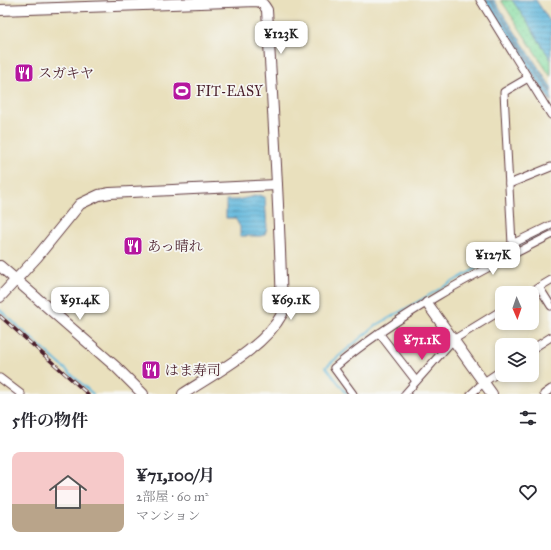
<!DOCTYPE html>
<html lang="ja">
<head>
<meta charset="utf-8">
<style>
  :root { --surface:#fff; --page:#f7f7f7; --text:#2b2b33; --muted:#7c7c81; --accent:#db2777 }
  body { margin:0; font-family:"IM FELL Great Primer","Noto Serif JP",serif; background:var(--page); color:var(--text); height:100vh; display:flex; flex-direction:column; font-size:15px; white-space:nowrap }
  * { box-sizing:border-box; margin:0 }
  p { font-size:13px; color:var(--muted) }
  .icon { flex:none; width:22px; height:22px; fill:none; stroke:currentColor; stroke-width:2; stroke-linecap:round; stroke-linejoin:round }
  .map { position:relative; height:394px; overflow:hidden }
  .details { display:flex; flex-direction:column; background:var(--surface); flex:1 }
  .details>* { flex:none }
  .needle { width:26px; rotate:178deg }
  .controls { position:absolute; left:495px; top:286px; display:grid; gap:8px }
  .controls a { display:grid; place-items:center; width:44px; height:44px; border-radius:8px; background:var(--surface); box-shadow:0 2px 6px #0003; font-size:20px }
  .price { position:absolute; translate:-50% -34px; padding:0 9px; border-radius:8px; background:#fff; color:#222; font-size:13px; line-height:26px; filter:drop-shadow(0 1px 2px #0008) }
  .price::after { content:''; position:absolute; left:50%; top:24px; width:12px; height:9px; margin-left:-6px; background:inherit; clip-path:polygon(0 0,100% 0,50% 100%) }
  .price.active { background:var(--accent); color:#fff }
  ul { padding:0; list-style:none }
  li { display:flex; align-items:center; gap:12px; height:100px; padding:0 12px }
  li span { display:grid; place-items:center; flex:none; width:112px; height:80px; border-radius:8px; color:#555 }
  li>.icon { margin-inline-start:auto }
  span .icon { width:48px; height:48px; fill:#fffc; stroke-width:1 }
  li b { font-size:17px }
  h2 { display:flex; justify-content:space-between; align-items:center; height:48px; padding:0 12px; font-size:17px }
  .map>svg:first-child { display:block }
  .green { fill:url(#green-dots); stroke:#687e66 }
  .water { fill:url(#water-rules); stroke:#556c84 }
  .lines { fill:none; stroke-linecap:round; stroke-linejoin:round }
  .stream { stroke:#60b8dd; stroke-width:2 }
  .street-casing { stroke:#623c41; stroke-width:9 }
  .secondary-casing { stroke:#623c41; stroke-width:12 }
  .street { stroke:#fff; stroke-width:7 }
  .secondary { stroke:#fff; stroke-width:10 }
  .rail-casing { stroke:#4a1f2b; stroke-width:3.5 }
  .rail { stroke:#f6f6f2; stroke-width:2; stroke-dasharray:6; stroke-linecap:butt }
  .labels { text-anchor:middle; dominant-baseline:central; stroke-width:3.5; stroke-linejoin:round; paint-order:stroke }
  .poi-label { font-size:14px; fill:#4a1f2b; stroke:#f6f6f2; text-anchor:start }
</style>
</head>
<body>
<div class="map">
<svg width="551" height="394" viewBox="0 0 551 394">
  <defs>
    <pattern id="green-dots" width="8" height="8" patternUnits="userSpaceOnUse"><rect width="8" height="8" fill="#85dda1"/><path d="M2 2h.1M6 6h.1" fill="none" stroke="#74bd8b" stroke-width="1.8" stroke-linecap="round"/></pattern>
    <pattern id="water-rules" width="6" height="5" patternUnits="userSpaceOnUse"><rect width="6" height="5" fill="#60b8dd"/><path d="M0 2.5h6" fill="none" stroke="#5195b3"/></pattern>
  </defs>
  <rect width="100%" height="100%" fill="#f6f6f2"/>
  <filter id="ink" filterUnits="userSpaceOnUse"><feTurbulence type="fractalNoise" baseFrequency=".025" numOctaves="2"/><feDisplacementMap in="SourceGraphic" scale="8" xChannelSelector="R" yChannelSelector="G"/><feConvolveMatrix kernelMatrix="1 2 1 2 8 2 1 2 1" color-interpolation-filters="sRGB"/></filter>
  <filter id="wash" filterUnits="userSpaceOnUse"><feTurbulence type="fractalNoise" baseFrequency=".012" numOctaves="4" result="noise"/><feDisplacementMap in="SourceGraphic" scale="16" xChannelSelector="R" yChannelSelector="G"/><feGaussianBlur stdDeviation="0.9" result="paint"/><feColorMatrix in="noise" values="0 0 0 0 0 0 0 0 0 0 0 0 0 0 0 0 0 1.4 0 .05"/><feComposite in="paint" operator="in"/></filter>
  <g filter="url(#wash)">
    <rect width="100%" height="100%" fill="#e9e0bd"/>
    <polygon class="green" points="501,0 512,0 528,23 551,60 551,77"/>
    <g class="water">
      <polygon points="485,0 490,0 551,94 551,102"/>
      <polygon points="491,0 494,0 551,87 551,92"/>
      <polygon points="512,0 536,0 551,23 551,60 528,23"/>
      <polygon points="259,195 265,197 267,228 265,234 262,236 240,236 240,227 235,218 226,218 226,200 237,200"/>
    </g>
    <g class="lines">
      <g class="stream">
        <polyline points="514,247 551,230"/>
        <polyline points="0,310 93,394"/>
        <polyline points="347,394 326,367 375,326 510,249"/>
      </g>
    </g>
  </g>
  <g filter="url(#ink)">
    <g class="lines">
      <defs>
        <g id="street">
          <polyline points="480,0 551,115"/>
          <polyline points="509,184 551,167"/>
          <polyline points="512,244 551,225"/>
          <polyline points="514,254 512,244 504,92 528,78"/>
          <polyline points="539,287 551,306"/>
          <polyline points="529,293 551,280"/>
          <polyline points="379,333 416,381"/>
          <polyline points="532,349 551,337"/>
          <polyline points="0,378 21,394"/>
          <path d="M 353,394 L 334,368 C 398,314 476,273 551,235"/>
          <polyline points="405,394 453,340 502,310"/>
          <polyline points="471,394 484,382 502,370"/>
          <polyline points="544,394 551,389"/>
        </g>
        <g id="secondary">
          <path d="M 0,10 L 257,1 C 262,2 264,5 267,10 C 273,112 280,213 282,314 C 264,348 215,373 183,394"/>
          <polyline points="0,266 116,367 143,394"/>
          <polyline points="0,297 37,257 80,204 99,195 110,193 277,185"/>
          <polyline points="427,303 492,394"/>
        </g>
      </defs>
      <use href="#street" class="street-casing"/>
      <use href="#secondary" class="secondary-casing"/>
      <use href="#street" class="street"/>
      <use href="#secondary" class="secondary"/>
      <defs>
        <polyline id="rail" points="0,316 88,394"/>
      </defs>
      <use href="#rail" class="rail-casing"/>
      <use href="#rail" class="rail"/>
    </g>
  </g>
  <defs>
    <symbol id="restaurant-square" viewBox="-11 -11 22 22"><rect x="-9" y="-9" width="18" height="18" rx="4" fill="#b5179e" stroke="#f6f6f2"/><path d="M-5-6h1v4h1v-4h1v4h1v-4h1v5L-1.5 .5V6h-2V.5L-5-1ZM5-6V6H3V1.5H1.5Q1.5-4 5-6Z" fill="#fff"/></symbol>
    <symbol id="stadium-square" viewBox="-11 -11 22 22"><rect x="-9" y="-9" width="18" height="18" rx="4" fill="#b5179e" stroke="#f6f6f2"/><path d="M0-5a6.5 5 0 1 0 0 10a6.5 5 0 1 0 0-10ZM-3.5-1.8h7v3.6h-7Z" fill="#fff"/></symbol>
  </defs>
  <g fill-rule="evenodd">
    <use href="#restaurant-square" x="13" y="62" width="22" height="22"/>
    <use href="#stadium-square" x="171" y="80" width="22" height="22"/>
    <use href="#restaurant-square" x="122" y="235" width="22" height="22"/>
    <use href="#restaurant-square" x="140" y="359" width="22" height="22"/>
  </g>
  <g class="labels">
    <g class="poi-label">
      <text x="38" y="73">スガキヤ</text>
      <text x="196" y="91">FIT-EASY</text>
      <text x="147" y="246">あっ晴れ</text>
      <text x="165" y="370">はま寿司</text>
    </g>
  </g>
</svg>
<div class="controls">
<a><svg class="needle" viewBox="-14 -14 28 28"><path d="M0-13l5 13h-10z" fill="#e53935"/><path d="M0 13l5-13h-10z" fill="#7c7c81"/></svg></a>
<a><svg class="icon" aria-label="layers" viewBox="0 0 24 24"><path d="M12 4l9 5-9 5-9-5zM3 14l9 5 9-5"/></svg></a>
</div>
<b class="price" style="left:281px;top:55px">¥123K</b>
<b class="price" style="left:493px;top:276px">¥127K</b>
<b class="price" style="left:80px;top:321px">¥91.4K</b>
<b class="price" style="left:291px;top:321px">¥69.1K</b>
<b class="price active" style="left:422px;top:361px">¥71.1K</b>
</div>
<section class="details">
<h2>5件の物件<svg class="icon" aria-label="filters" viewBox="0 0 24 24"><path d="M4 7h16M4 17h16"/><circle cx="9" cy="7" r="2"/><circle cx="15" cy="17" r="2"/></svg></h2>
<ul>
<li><span style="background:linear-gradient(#f6c9c9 65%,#b9a48a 0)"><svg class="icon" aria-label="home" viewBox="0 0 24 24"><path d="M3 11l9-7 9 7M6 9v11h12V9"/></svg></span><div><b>¥71,100/月</b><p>2部屋 · 60 m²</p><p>マンション</p></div><svg class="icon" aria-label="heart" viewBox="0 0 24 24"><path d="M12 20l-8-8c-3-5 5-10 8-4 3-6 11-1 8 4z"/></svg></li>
</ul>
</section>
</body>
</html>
